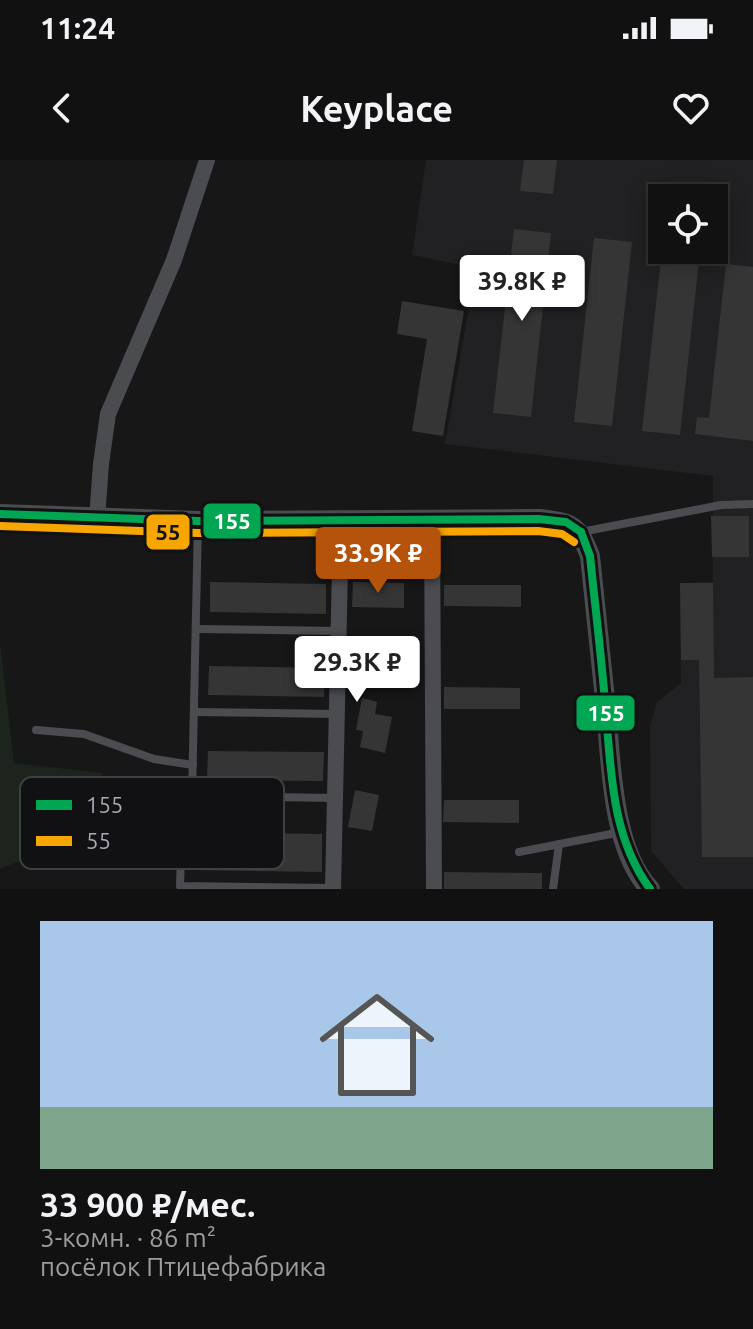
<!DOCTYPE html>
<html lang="ru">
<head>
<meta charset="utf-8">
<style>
  :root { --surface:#111; --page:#1e1f1f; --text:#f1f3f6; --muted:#9c9d9f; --line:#303131; --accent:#b45309 }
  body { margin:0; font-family:Ubuntu,sans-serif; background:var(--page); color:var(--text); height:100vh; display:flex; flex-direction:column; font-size:30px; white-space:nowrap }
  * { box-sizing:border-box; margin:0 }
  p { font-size:26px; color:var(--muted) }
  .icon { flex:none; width:44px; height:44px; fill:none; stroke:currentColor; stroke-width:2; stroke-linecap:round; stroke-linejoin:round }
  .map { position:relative; height:729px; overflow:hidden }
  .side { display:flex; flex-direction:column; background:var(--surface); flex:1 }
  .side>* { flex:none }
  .tools { position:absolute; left:648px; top:24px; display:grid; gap:16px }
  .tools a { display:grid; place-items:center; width:80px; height:80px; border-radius:0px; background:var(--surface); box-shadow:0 4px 20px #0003,0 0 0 2px var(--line); font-size:40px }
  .price { position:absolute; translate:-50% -68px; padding:0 18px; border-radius:8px; background:#fff; color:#222; font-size:26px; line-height:52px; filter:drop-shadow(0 2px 4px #0008) }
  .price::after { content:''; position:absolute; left:50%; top:48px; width:24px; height:18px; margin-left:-12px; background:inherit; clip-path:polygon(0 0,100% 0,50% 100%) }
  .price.current { background:var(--accent); color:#fff }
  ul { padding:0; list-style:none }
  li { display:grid; align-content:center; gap:16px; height:424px; padding:0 40px }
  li+li { border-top:2px solid var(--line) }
  li span { display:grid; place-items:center; height:248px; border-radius:0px; color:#555 }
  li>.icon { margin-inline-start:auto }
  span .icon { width:144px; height:144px; fill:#fffc; stroke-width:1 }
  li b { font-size:34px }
  .status { display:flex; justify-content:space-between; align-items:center; height:56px; padding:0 40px; background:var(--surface); direction:ltr }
  .status svg { height:22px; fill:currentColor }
  header { display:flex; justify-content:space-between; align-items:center; height:104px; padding:0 40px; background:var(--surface); font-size:36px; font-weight:700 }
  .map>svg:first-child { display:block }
  .built { fill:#212123; fill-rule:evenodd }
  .green { fill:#1d241e }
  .building { fill:#353536 }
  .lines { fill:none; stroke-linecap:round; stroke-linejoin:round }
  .service { stroke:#4b4c50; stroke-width:8 }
  .minor { stroke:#4b4c50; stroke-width:16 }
  .tertiary { stroke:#4b4c50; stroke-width:20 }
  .bus-1-casing { stroke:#111113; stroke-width:14 }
  .bus-2-casing { stroke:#111113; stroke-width:14 }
  .bus-1 { stroke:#00a651; stroke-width:8 }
  .bus-2 { stroke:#f7a600; stroke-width:8 }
  .key { fill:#111113; stroke:#3e4045; stroke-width:2 }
  .key-label { font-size:22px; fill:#a8adb8 }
  .line-badge { stroke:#111113; stroke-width:3 }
  .badge-label { font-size:22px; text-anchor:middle; font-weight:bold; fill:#fff }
  .pale-badge-label { font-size:22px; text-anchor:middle; font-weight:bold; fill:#111 }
</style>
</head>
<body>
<div class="status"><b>11:24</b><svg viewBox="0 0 49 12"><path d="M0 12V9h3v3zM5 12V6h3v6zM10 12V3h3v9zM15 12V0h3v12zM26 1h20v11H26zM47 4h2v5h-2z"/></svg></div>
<header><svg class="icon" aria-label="back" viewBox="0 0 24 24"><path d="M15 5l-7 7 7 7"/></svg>Keyplace<svg class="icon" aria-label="heart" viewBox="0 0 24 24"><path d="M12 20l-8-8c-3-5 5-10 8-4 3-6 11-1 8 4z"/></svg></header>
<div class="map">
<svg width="753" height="729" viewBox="0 0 753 729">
  <rect width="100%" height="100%" fill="#171717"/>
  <path class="built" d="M 426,0 L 753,0 L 753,729 L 684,729 L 651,691 L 650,565 L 657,542 L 681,523 L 680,423 L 713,422 L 713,316 L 445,284 L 476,108 L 412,95 ZM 662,38 L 714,38 L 714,90 L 662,90 Z"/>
  <polygon class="green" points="0,483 14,603 103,613 56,686 0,709"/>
  <g class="building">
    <polygon points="524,0 557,0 553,34 520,31"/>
    <polygon points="514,69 551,73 531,257 493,253"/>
    <polygon points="594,78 632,82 612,266 574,262"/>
    <polygon points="662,90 700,91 680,275 642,271"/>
    <polygon points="726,104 753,107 753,281 695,274 697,257 709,258"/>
    <polygon points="402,141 464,151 443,276 412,271 427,179 397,174"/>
    <polygon points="711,356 749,356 749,397 712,397"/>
    <polygon points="210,422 326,424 326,454 210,452"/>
    <polygon points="353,422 404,423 404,448 352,447"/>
    <polygon points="680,423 713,423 714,518 753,517 753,697 702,697 699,500 681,500"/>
    <polygon points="444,425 521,425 521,447 444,446"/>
    <polygon points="209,506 325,508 324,537 208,535"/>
    <polygon points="444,527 520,528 520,549 444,549"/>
    <polygon points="362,538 377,542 375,554 392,557 385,593 360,587 363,571 356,570"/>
    <polygon points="208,591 324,592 323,621 207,620"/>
    <polygon points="355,630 379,635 372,671 348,667"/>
    <polygon points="444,640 519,640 519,663 443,662"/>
    <polygon points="194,672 322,674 322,712 194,710"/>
    <polygon points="444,712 542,713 542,729 444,729"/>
  </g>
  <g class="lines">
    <g class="service">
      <polyline points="198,362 192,636 182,664 180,726 332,728"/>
      <polyline points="581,372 721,345 753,344"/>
      <polyline points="196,469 338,471"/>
      <polyline points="194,552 337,554"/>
      <polyline points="36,570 84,574 154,599 193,605"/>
      <polyline points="192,636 335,638"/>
      <polyline points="519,692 621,672"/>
      <polyline points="553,729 559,684"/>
    </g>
    <g class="minor">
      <polyline points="97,359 101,304 108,254 174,100 207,0"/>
      <polyline points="432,360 434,729"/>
      <polyline points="333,729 341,361"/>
    </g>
    <path class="tertiary" d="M 0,354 L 198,361 L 539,359 C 573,363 578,365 590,396 C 595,444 600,491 605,539 C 611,593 610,688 650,729"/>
    <defs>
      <g id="bus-1">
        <polyline points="0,354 198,361 539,359 566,362 581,372"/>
        <path d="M 581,372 L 590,396 C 595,445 601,493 605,542 C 611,606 610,675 650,729"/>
      </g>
      <polyline id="bus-2" points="0,366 198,373 538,371 562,374 574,382"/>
    </defs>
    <use href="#bus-1" class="bus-1-casing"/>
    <use href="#bus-2" class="bus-2-casing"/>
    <use href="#bus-1" class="bus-1"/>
    <use href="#bus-2" class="bus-2"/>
  </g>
  <rect x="20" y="617" width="264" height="92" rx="12" class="key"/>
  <rect x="36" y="640" width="36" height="10" fill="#00a651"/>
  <rect x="36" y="676" width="36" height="10" fill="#f7a600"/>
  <g class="key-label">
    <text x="86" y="653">155</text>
    <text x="86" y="689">55</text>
  </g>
  <g class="line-badge">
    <rect x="202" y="342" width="60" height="38" rx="8" fill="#00a651"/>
    <rect x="145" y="353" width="46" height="38" rx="8" fill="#f7a600"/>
    <rect x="575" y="534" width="61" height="38" rx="8" fill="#00a651"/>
  </g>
  <g class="badge-label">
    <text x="232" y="369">155</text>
    <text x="606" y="561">155</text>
  </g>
  <g class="pale-badge-label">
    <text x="168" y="380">55</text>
  </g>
</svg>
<div class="tools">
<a><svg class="icon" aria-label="locate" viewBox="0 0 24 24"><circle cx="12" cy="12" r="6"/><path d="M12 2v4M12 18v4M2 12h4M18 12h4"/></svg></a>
</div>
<b class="price" style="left:522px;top:163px">39.8K ₽</b>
<b class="price current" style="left:378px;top:435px">33.9K ₽</b>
<b class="price" style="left:357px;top:544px">29.3K ₽</b>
</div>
<section class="side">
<ul>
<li><span style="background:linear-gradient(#a9c7e8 75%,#7fa58c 0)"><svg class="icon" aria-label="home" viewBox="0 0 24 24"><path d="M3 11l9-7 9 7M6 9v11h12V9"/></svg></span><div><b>33 900 ₽/мес.</b><p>3-комн. · 86 m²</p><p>посёлок Птицефабрика</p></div></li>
</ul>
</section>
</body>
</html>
